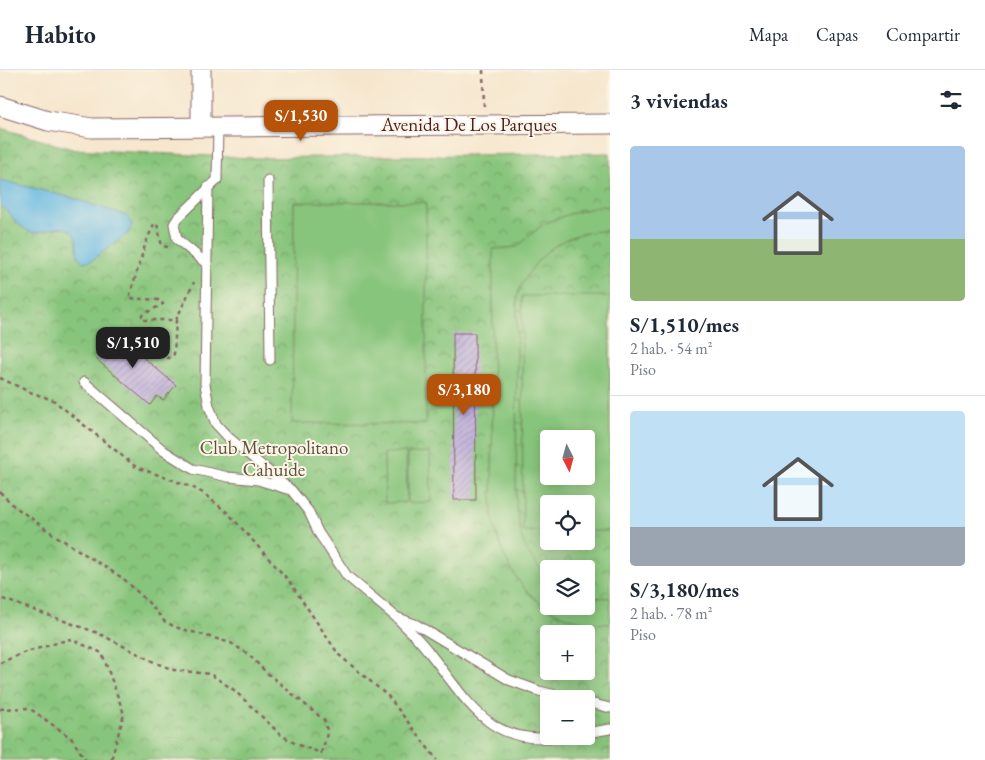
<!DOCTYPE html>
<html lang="es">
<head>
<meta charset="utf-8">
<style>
  :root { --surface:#fff; --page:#f6f6f7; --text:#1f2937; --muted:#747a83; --line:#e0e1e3; --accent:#b45309 }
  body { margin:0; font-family:"EB Garamond",serif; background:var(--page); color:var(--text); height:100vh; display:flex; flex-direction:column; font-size:19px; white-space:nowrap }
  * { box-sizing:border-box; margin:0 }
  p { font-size:16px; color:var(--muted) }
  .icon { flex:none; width:28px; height:28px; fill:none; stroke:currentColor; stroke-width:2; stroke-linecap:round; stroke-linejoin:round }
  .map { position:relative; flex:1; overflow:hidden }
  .drawer { display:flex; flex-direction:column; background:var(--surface); width:375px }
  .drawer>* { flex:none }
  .needle { width:32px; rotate:174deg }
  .fabs { position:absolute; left:540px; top:360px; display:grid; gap:10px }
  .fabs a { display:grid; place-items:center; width:55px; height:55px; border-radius:5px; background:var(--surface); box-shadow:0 2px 12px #0003; font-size:25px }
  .price { position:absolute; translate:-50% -42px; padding:0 11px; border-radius:10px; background:var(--accent); color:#fff; font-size:16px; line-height:32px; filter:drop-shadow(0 1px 2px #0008) }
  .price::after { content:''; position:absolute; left:50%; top:30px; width:15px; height:11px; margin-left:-8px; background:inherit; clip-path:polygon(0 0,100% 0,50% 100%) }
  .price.selected { background:#222; color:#fff }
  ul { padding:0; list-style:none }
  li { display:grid; align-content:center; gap:10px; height:265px; padding:0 20px }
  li+li { border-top:1px solid var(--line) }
  li span { display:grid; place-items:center; height:155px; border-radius:5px; color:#555 }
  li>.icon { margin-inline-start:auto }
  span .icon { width:90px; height:90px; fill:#fffc; stroke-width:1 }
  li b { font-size:21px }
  h2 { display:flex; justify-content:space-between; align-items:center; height:60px; padding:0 20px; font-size:21px }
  header { display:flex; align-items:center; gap:30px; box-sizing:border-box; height:70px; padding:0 25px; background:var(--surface); border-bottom:1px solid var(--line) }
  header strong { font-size:24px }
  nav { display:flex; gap:28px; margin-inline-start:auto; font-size:18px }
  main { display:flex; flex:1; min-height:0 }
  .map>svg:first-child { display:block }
  .park { fill:url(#park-crowns); stroke:#697253; fill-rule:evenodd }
  .garden { fill:#88c57b; stroke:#697253; fill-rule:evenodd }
  .water { fill:#65b8e1; stroke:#586c86 }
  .building { fill:url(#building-hatch) }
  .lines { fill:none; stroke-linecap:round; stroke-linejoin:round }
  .lane-casing { stroke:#866564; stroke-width:11 }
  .street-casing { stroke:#866564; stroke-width:21 }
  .path { stroke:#866564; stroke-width:2.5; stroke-dasharray:4 4; stroke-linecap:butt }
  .lane { stroke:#fff; stroke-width:9 }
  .street { stroke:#fff; stroke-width:19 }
  .labels { text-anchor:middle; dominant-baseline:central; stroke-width:4; stroke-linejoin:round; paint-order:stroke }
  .street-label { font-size:19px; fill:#4a1f2b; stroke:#fcf5e5 }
  .park-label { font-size:19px; fill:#5d5143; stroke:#fcf5e5 }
</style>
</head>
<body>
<header>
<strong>Habito</strong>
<nav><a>Mapa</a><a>Capas</a><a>Compartir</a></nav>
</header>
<main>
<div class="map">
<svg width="610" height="690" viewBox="0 0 610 690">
  <defs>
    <pattern id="park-crowns" width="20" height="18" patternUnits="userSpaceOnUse" patternTransform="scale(1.25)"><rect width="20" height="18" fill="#88c57b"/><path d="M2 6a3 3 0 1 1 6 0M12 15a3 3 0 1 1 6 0" fill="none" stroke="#719f65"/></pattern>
    <pattern id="building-hatch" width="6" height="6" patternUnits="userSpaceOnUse" patternTransform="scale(1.25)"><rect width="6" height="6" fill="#bfb0da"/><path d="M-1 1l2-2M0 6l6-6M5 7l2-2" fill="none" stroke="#9d8fb1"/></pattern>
  </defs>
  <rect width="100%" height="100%" fill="#fcf5e5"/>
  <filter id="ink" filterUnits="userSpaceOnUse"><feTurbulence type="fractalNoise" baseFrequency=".02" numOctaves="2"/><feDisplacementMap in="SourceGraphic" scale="10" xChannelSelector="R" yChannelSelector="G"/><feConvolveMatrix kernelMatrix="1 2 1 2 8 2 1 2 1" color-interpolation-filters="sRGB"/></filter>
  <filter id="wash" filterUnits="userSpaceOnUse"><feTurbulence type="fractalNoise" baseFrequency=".0096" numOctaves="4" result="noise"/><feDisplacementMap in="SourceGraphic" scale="20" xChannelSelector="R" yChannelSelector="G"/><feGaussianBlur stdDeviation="1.12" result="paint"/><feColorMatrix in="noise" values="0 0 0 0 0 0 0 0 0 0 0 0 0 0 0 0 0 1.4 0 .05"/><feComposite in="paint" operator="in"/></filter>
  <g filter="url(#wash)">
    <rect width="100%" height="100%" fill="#f6e6cd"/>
    <path class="park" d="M 0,58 L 72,79 L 251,88 L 610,83 L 610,690 L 0,690 ZM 549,369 L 586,369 L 586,406 L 549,406 ZM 549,434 L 586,434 L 586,471 L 549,471 ZM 549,499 L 586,499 L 586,536 L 549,536 ZM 549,564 L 586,564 L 586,601 L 549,601 ZM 549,629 L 586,629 L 586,666 L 549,666 Z"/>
    <g class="garden">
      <polygon points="294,132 426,132 426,354 292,353"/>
      <path d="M 601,136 L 610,137 L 610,161 C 565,159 533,185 517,226 L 516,434 L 521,465 L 527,482 L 549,509 L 549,536 L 586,536 L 586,527 L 610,528 L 610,554 C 539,553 504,509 492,443 L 493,179 L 517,177 L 543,154 L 569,144 Z"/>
      <path d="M 522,226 L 610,226 L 610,461 L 586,461 L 586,434 L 549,434 L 549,461 L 523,461 ZM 549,369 L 586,369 L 586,406 L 549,406 Z"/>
      <polygon points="406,382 407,432 385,433 384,383"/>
      <polygon points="430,382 431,432 408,433 408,383"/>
    </g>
    <path class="water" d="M 0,110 L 73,128 L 127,146 L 132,155 L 127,164 L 91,191 L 83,192 C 72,184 82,170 71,161 C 58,151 43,167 29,161 C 16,156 11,143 0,135 Z"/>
    <g id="blocks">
      <g class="building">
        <polygon points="109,259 176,315 163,330 157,326 150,335 95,288 102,279 96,275"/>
        <polygon points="453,263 475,263 476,430 454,430"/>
      </g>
    </g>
  </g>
  <g filter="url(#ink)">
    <use href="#blocks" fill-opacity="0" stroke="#866564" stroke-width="1"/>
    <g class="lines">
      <defs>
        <g id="lane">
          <polyline points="268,110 270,290"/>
          <polyline points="208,117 205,314 209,336 216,354 228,367 292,421 309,442 318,462 347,506 396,547 417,555 509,610 539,621 573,629"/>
          <polyline points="207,194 177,169 174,154 178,148 217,110 218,56"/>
          <polyline points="84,312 164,381 193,399 228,407 258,410 287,419"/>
          <path d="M 399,550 C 409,560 420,570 428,581 C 469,632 489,679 565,666"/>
          <polyline points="586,632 610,638"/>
          <polyline points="586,663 610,659"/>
        </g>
        <g id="street">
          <polyline points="201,0 201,56"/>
          <polyline points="0,36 48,51 92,58 610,54"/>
        </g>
      </defs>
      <use href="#lane" class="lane-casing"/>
      <use href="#street" class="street-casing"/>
      <g class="path">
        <polyline points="483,0 484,38"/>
        <polyline points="168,177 162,176 157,154 154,154 146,172 129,228 160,230 163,234 142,245 142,250 176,250 194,212"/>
        <polyline points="151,269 168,288 171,288 174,284 176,250"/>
        <polyline points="0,308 30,322 53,330 136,397 192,417 203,423 229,444 289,511 339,585 388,626 437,690"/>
        <path d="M 0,422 L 14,436 L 53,464 L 124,509 L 151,535 L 164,551 L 175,557 L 231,573 L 248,584 L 267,603 L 324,650 C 330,662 325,671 321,683 L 296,674 L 281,665 L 234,620 L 210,604 L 174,600 L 156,593 L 98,563 L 0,528"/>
        <polyline points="0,593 23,583 70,569 102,583 124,644 111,690"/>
        <polyline points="0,639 29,638 71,668 86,690"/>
      </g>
      <use href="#lane" class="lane"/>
      <use href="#street" class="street"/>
    </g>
  </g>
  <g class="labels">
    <g class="street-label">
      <text x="469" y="54">Avenida De Los Parques</text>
    </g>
    <g class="park-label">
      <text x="274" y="377">Club Metropolitano<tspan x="274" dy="22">Cahuide</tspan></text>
    </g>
  </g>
</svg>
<div class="fabs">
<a><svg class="needle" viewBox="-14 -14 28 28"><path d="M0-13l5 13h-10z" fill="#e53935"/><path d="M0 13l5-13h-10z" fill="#747a83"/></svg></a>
<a><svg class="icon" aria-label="locate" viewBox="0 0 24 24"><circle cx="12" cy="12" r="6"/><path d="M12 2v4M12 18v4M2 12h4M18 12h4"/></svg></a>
<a><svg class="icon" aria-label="layers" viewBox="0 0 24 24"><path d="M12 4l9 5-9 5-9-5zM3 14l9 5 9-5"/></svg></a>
<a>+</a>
<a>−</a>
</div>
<b class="price" style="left:301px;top:72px">S/1,530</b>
<b class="price selected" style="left:133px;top:299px">S/1,510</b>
<b class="price" style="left:464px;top:346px">S/3,180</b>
</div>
<section class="drawer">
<h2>3 viviendas<svg class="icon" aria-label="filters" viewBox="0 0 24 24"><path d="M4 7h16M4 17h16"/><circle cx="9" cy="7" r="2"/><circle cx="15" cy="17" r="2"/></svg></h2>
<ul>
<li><span style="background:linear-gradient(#a9c7e8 60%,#8fb573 0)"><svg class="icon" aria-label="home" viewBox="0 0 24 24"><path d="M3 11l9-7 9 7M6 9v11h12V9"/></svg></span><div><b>S/1,510/mes</b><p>2 hab. · 54 m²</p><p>Piso</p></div></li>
<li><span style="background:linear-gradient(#bfe0f5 75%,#9aa5b1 0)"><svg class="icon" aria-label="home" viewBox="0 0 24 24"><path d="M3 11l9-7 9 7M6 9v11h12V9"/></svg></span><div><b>S/3,180/mes</b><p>2 hab. · 78 m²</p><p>Piso</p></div></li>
</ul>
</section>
</main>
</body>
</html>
